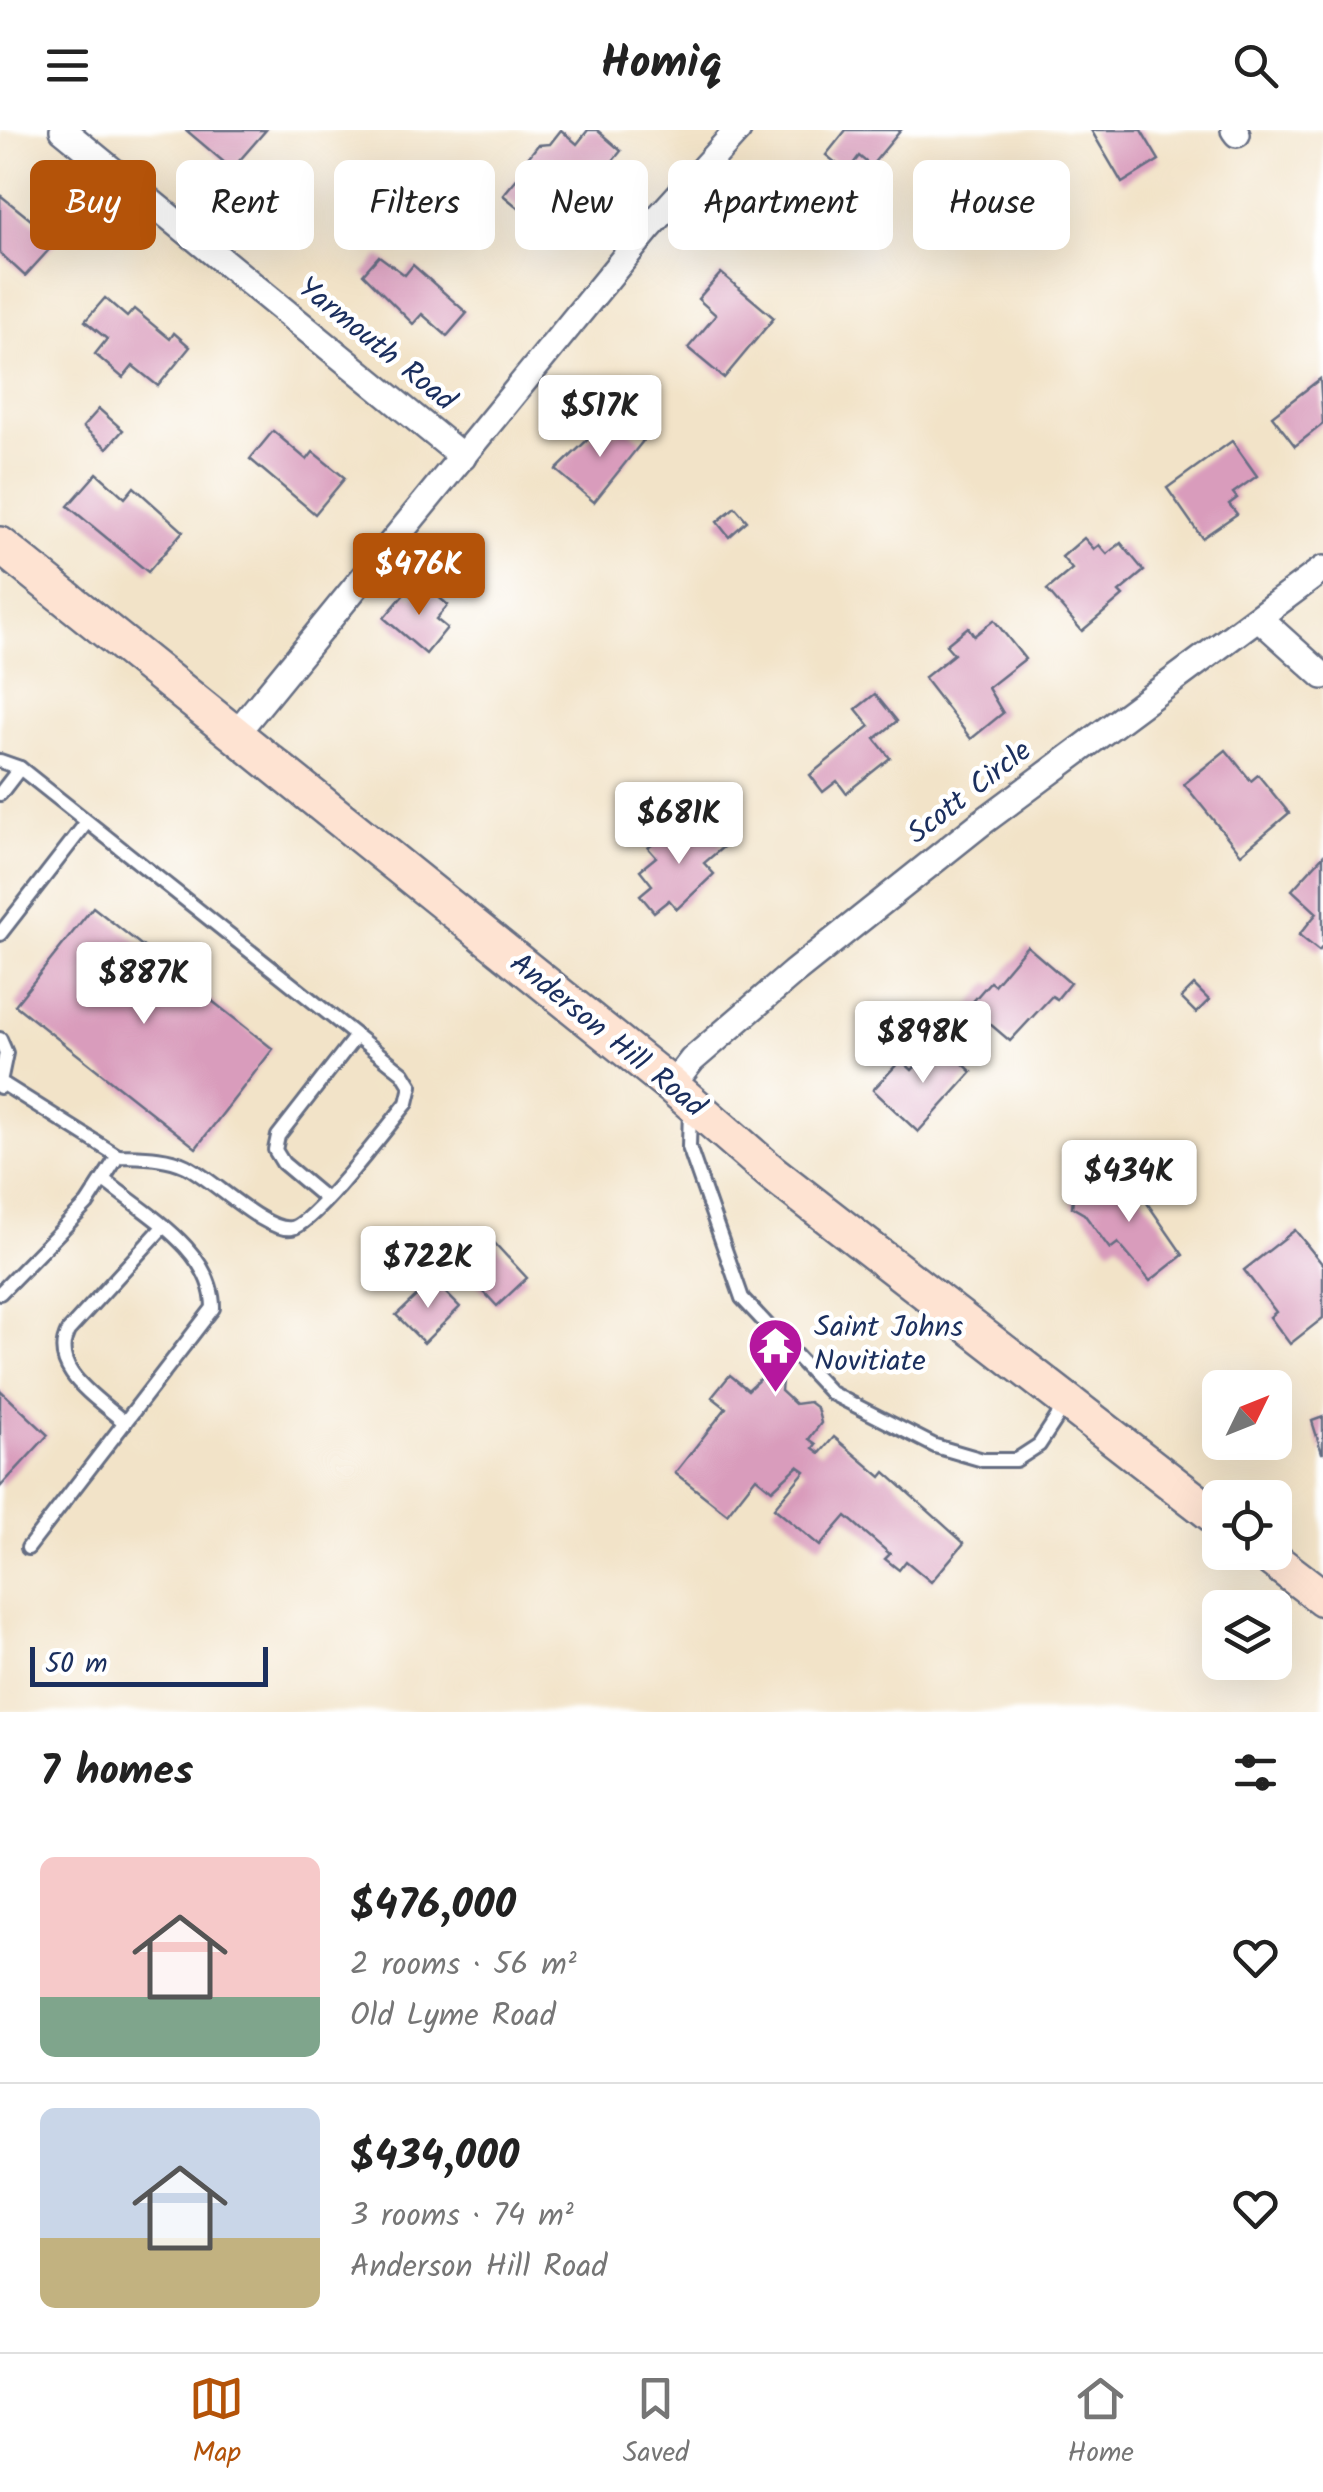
<!DOCTYPE html>
<html lang="en">
<head>
<meta charset="utf-8">
<style>
  :root { --surface:#fff; --page:#f2f2f2; --text:#222; --muted:#767676; --line:#e0e0e0; --accent:#b45309 }
  body { margin:0; font-family:Kalam,sans-serif; background:var(--page); color:var(--text); height:100vh; display:flex; flex-direction:column; font-size:38px; white-space:nowrap }
  * { box-sizing:border-box; margin:0 }
  p { font-size:32px; color:var(--muted) }
  .icon { flex:none; width:55px; height:55px; fill:none; stroke:currentColor; stroke-width:2; stroke-linecap:round; stroke-linejoin:round }
  .map { position:relative; height:1582px; overflow:hidden }
  .details { display:flex; flex-direction:column; background:var(--surface); flex:1 }
  .details>* { flex:none }
  .hud { position:absolute; left:30px; top:30px; width:1265px; height:90px; display:flex; gap:20px }
  .needle { width:65px; rotate:47deg }
  .buttons { position:absolute; left:1202px; top:1240px; display:grid; gap:20px }
  .buttons a { display:grid; place-items:center; width:90px; height:90px; border-radius:15px; background:var(--surface); box-shadow:0 10px 40px #0002; font-size:50px }
  .scale { position:absolute; left:30px; bottom:25px; width:238px; box-sizing:border-box; padding-left:10px; border:5px solid #1b2f5e; border-top:0; font-size:28px; line-height:35px; white-space:nowrap; color:#1b2f5e; -webkit-text-stroke:8px #fff; paint-order:stroke }
  .price { position:absolute; translate:-50% -85px; padding:0 22px; border-radius:10px; background:#fff; color:#222; font-size:32px; line-height:65px; filter:drop-shadow(0 2px 5px #0008) }
  .price::after { content:''; position:absolute; left:50%; top:60px; width:30px; height:22px; margin-left:-15px; background:inherit; clip-path:polygon(0 0,100% 0,50% 100%) }
  .price.active { background:var(--accent); color:#fff }
  ul { padding:0; list-style:none }
  li { display:flex; align-items:center; gap:30px; height:250px; padding:0 40px }
  li+li { border-top:2px solid var(--line) }
  li span { display:grid; place-items:center; flex:none; width:280px; height:200px; border-radius:15px; color:#555 }
  li>.icon { margin-inline-start:auto }
  span .icon { width:120px; height:120px; fill:#fffc; stroke-width:1 }
  li b { font-size:42px }
  h2 { display:flex; justify-content:space-between; align-items:center; height:120px; padding:0 40px; font-size:42px }
  .pill { padding:0 35px; border-radius:15px; background:var(--surface); box-shadow:0 10px 40px #0002; font-size:35px; line-height:90px }
  .pill.active { background:var(--accent); color:#fff }
  header { display:flex; justify-content:space-between; align-items:center; height:130px; padding:0 40px; background:var(--surface); font-size:45px; font-weight:600 }
  .dock { display:flex; justify-content:space-around; align-items:center; height:140px; border-top:2px solid var(--line); background:var(--surface); font-size:28px; color:var(--muted) }
  .dock a { display:grid; justify-items:center; gap:5px }
  .dock .active { color:var(--accent) }
  .map>svg:first-child { display:block }
  .building { fill:#d99cbc }
  .lines { fill:none; stroke-linecap:round; stroke-linejoin:round }
  .service-casing { stroke:#666e83; stroke-width:18 }
  .minor-casing { stroke:#666e83; stroke-width:30 }
  .secondary-casing { stroke:#666e83; stroke-width:40 }
  .service { stroke:#fff; stroke-width:12 }
  .minor { stroke:#fff; stroke-width:25 }
  .secondary { stroke:#fee3d2; stroke-width:35 }
  .labels { text-anchor:middle; dominant-baseline:central; stroke-width:9; stroke-linejoin:round; paint-order:stroke }
  .street-label { font-size:30px; fill:#1b2f5e; stroke:#fff }
  .poi-label { font-size:30px; fill:#1b2f5e; stroke:#fff; text-anchor:start }
</style>
</head>
<body>
<header><svg class="icon" aria-label="menu" viewBox="0 0 24 24"><path d="M4 6h16M4 12h16M4 18h16"/></svg>Homiq<svg class="icon" aria-label="search" viewBox="0 0 24 24"><circle cx="10" cy="10" r="6"/><path d="M15 15l6 6"/></svg></header>
<div class="map">
<svg width="1323" height="1582" viewBox="0 0 1323 1582">
  <rect width="100%" height="100%" fill="#fff"/>
  <filter id="ink" filterUnits="userSpaceOnUse"><feTurbulence type="fractalNoise" baseFrequency=".01" numOctaves="2"/><feDisplacementMap in="SourceGraphic" scale="20" xChannelSelector="R" yChannelSelector="G"/><feConvolveMatrix kernelMatrix="1 2 1 2 8 2 1 2 1" color-interpolation-filters="sRGB"/></filter>
  <filter id="wash" filterUnits="userSpaceOnUse"><feTurbulence type="fractalNoise" baseFrequency=".0048" numOctaves="4" result="noise"/><feDisplacementMap in="SourceGraphic" scale="40" xChannelSelector="R" yChannelSelector="G"/><feGaussianBlur stdDeviation="2.25" result="paint"/><feColorMatrix in="noise" values="0 0 0 0 0 0 0 0 0 0 0 0 0 0 0 0 0 1.4 0 .05"/><feComposite in="paint" operator="in"/></filter>
  <g filter="url(#wash)">
    <rect width="100%" height="100%" fill="#f2e3c8"/>
    <g id="blocks">
      <g class="building">
        <polygon points="186,0 266,0 232,39"/>
        <polygon points="561,0 577,14 588,0 597,0 621,21 551,105 503,65 531,32 527,29 538,15 550,14"/>
        <polygon points="846,0 901,0 871,36 859,26 847,42 826,25"/>
        <polygon points="1091,0 1141,0 1159,30 1122,53"/>
        <polygon points="0,65 57,111 25,146 0,123"/>
        <polygon points="379,126 405,145 413,135 467,183 447,206 422,184 413,194 363,144"/>
        <polygon points="721,143 774,188 724,248 688,218 716,185 698,169"/>
        <polygon points="105,168 127,187 134,179 170,209 174,203 190,217 158,256 133,236 123,248 95,224 107,209 85,191"/>
        <polygon points="1320,249 1323,294 1295,316 1272,286"/>
        <polygon points="99,279 123,300 107,318 83,297"/>
        <polygon points="604,294 616,304 624,295 643,311 594,372 556,340"/>
        <polygon points="273,301 307,330 313,322 345,348 315,384 250,329"/>
        <polygon points="1232,311 1257,346 1233,363 1237,368 1229,374 1237,384 1202,408 1167,358"/>
        <polygon points="97,343 125,368 134,357 183,401 148,442 68,376"/>
        <polygon points="735,377 747,391 729,407 717,392"/>
        <polygon points="1084,408 1094,419 1099,415 1107,424 1121,413 1144,441 1119,462 1123,466 1082,501 1047,460 1072,439 1062,427"/>
        <polygon points="423,454 448,475 436,489 447,498 426,524 384,488 406,462 413,467"/>
        <polygon points="994,490 1025,529 988,558 1003,583 971,609 924,548 954,524 946,515 968,497 974,506"/>
        <polygon points="875,564 897,591 875,609 890,628 846,663 837,651 823,662 810,645 870,596 856,579"/>
        <polygon points="1226,620 1251,651 1258,645 1289,683 1241,724 1184,654"/>
        <polygon points="701,692 723,717 704,733 714,744 677,779 669,770 654,782 640,765 652,755 640,740 656,727 648,718 672,699 680,709"/>
        <polygon points="1323,726 1323,816 1319,821 1299,805 1317,783 1292,760"/>
        <polygon points="93,777 273,919 196,1018 15,875"/>
        <polygon points="1027,816 1070,853 1057,869 1052,866 1010,911 969,876 990,852 994,855"/>
        <polygon points="1194,855 1209,870 1196,883 1181,868"/>
        <polygon points="939,911 972,942 918,1002 873,960 901,930 912,940"/>
        <polygon points="1127,1044 1183,1125 1150,1151 1118,1113 1110,1119 1084,1084 1072,1077 1073,1068 1090,1055 1098,1064"/>
        <polygon points="1295,1100 1323,1135 1323,1188 1290,1214 1270,1187 1276,1182 1244,1140"/>
        <polygon points="488,1106 527,1148 497,1176 458,1134"/>
        <polygon points="433,1150 460,1177 424,1213 396,1185"/>
        <polygon points="770,1239 782,1250 781,1261 795,1274 809,1272 817,1278 821,1293 809,1309 816,1314 813,1318 820,1323 834,1307 881,1347 885,1342 964,1413 931,1452 906,1431 899,1440 885,1429 890,1424 846,1386 820,1416 774,1378 805,1341 798,1336 772,1360 756,1347 727,1384 675,1343 726,1278 712,1267 730,1245 748,1260"/>
        <polygon points="0,1260 48,1305 0,1357"/>
        <polygon points="1323,1287 1323,1323 1322,1323 1312,1291"/>
      </g>
    </g>
  </g>
  <g filter="url(#ink)">
    <use href="#blocks" fill-opacity="0" stroke="#666e83" stroke-width="2.5"/>
    <g class="lines">
      <defs>
        <g id="service">
          <path d="M 0,631 L 20,638 L 403,943 L 411,956 L 407,973 C 388,996 315,1093 292,1098 C 266,1103 213,1049 186,1036 C 165,1026 141,1027 118,1026"/>
          <polyline points="0,664 20,638"/>
          <polyline points="0,804 87,692"/>
          <polyline points="0,909 6,923 0,952"/>
          <polyline points="0,957 2,953 118,1026 87,1074 0,1163"/>
          <polyline points="690,978 689,1017 742,1168 831,1263 935,1316 983,1330 1016,1330 1039,1315 1065,1275"/>
          <polyline points="326,1069 283,1033 275,1020 278,1006 356,906"/>
          <path d="M 125,1293 C 98,1268 48,1240 68,1201 L 162,1098"/>
          <path d="M 28,1418 L 213,1178 C 213,1120 144,1083 104,1050"/>
        </g>
        <g id="minor">
          <polyline points="63,0 463,327"/>
          <polyline points="1234,0 1237,4"/>
          <polyline points="1260,489 1323,546"/>
          <polyline points="233,607 648,99 738,0"/>
          <polyline points="672,956 692,930 793,843 980,694 1323,439"/>
        </g>
        <g id="secondary">
          <polyline points="0,415 672,956 771,1042 1220,1390"/>
          <polyline points="1263,1422 1323,1468"/>
        </g>
      </defs>
      <use href="#service" class="service-casing"/>
      <use href="#minor" class="minor-casing"/>
      <use href="#secondary" class="secondary-casing"/>
      <use href="#service" class="service"/>
      <use href="#minor" class="minor"/>
      <use href="#secondary" class="secondary"/>
    </g>
  </g>
  <defs>
    <symbol id="temple-pin" viewBox="-11 -11 22 30"><path d="M0 17L-7.5 6A9.5 9.5 0 1 1 7.5 6Z" fill="#b5179e" stroke="#fff"/><path d="M0-6L5-2H3V0L6.5 2.5H4V6H1.5V3h-3V6H-4V2.5H-6.5L-3 0V-2H-5Z" fill="#fff"/></symbol>
  </defs>
  <g fill-rule="evenodd">
    <use href="#temple-pin" x="744" y="1184" width="63" height="86"/>
  </g>
  <g class="labels">
    <g class="street-label">
      <text transform="translate(376 215) rotate(39)">Yarmouth Road</text>
      <text transform="translate(970 663) rotate(-38)">Scott Circle</text>
      <text transform="translate(607 906) rotate(39)">Anderson Hill Road</text>
    </g>
    <g class="poi-label">
      <text x="814" y="1198">Saint Johns<tspan x="814" dy="34">Novitiate</tspan></text>
    </g>
  </g>
</svg>
<div class="buttons">
<a><svg class="needle" viewBox="-14 -14 28 28"><path d="M0-13l5 13h-10z" fill="#e53935"/><path d="M0 13l5-13h-10z" fill="#767676"/></svg></a>
<a><svg class="icon" aria-label="locate" viewBox="0 0 24 24"><circle cx="12" cy="12" r="6"/><path d="M12 2v4M12 18v4M2 12h4M18 12h4"/></svg></a>
<a><svg class="icon" aria-label="layers" viewBox="0 0 24 24"><path d="M12 4l9 5-9 5-9-5zM3 14l9 5 9-5"/></svg></a>
</div>
<div class="scale">50 m</div>
<b class="price" style="left:600px;top:330px">$517K</b>
<b class="price active" style="left:419px;top:488px">$476K</b>
<b class="price" style="left:679px;top:737px">$681K</b>
<b class="price" style="left:144px;top:897px">$887K</b>
<b class="price" style="left:923px;top:956px">$898K</b>
<b class="price" style="left:1129px;top:1095px">$434K</b>
<b class="price" style="left:428px;top:1181px">$722K</b>
<div class="hud">
<a class="pill active">Buy</a>
<a class="pill">Rent</a>
<a class="pill">Filters</a>
<a class="pill">New</a>
<a class="pill">Apartment</a>
<a class="pill">House</a>
</div>
</div>
<section class="details">
<h2>7 homes<svg class="icon" aria-label="filters" viewBox="0 0 24 24"><path d="M4 7h16M4 17h16"/><circle cx="9" cy="7" r="2"/><circle cx="15" cy="17" r="2"/></svg></h2>
<ul>
<li><span style="background:linear-gradient(#f6c9c9 70%,#7fa58c 0)"><svg class="icon" aria-label="home" viewBox="0 0 24 24"><path d="M3 11l9-7 9 7M6 9v11h12V9"/></svg></span><div><b>$476,000</b><p>2 rooms · 56 m²</p><p>Old Lyme Road</p></div><svg class="icon" aria-label="heart" viewBox="0 0 24 24"><path d="M12 20l-8-8c-3-5 5-10 8-4 3-6 11-1 8 4z"/></svg></li>
<li><span style="background:linear-gradient(#c9d6e8 65%,#c2b280 0)"><svg class="icon" aria-label="home" viewBox="0 0 24 24"><path d="M3 11l9-7 9 7M6 9v11h12V9"/></svg></span><div><b>$434,000</b><p>3 rooms · 74 m²</p><p>Anderson Hill Road</p></div><svg class="icon" aria-label="heart" viewBox="0 0 24 24"><path d="M12 20l-8-8c-3-5 5-10 8-4 3-6 11-1 8 4z"/></svg></li>
</ul>
</section>
<nav class="dock">
<a class="active"><svg class="icon" aria-label="map" viewBox="0 0 24 24"><path d="M3 6l6-2 6 2 6-2v14l-6 2-6-2-6 2zM9 4v14M15 6v14"/></svg>Map</a>
<a><svg class="icon" aria-label="saved" viewBox="0 0 24 24"><path d="M7 4h10v16l-5-4-5 4z"/></svg>Saved</a>
<a><svg class="icon" aria-label="home" viewBox="0 0 24 24"><path d="M3 11l9-7 9 7M6 9v11h12V9"/></svg>Home</a>
</nav>
</body>
</html>
